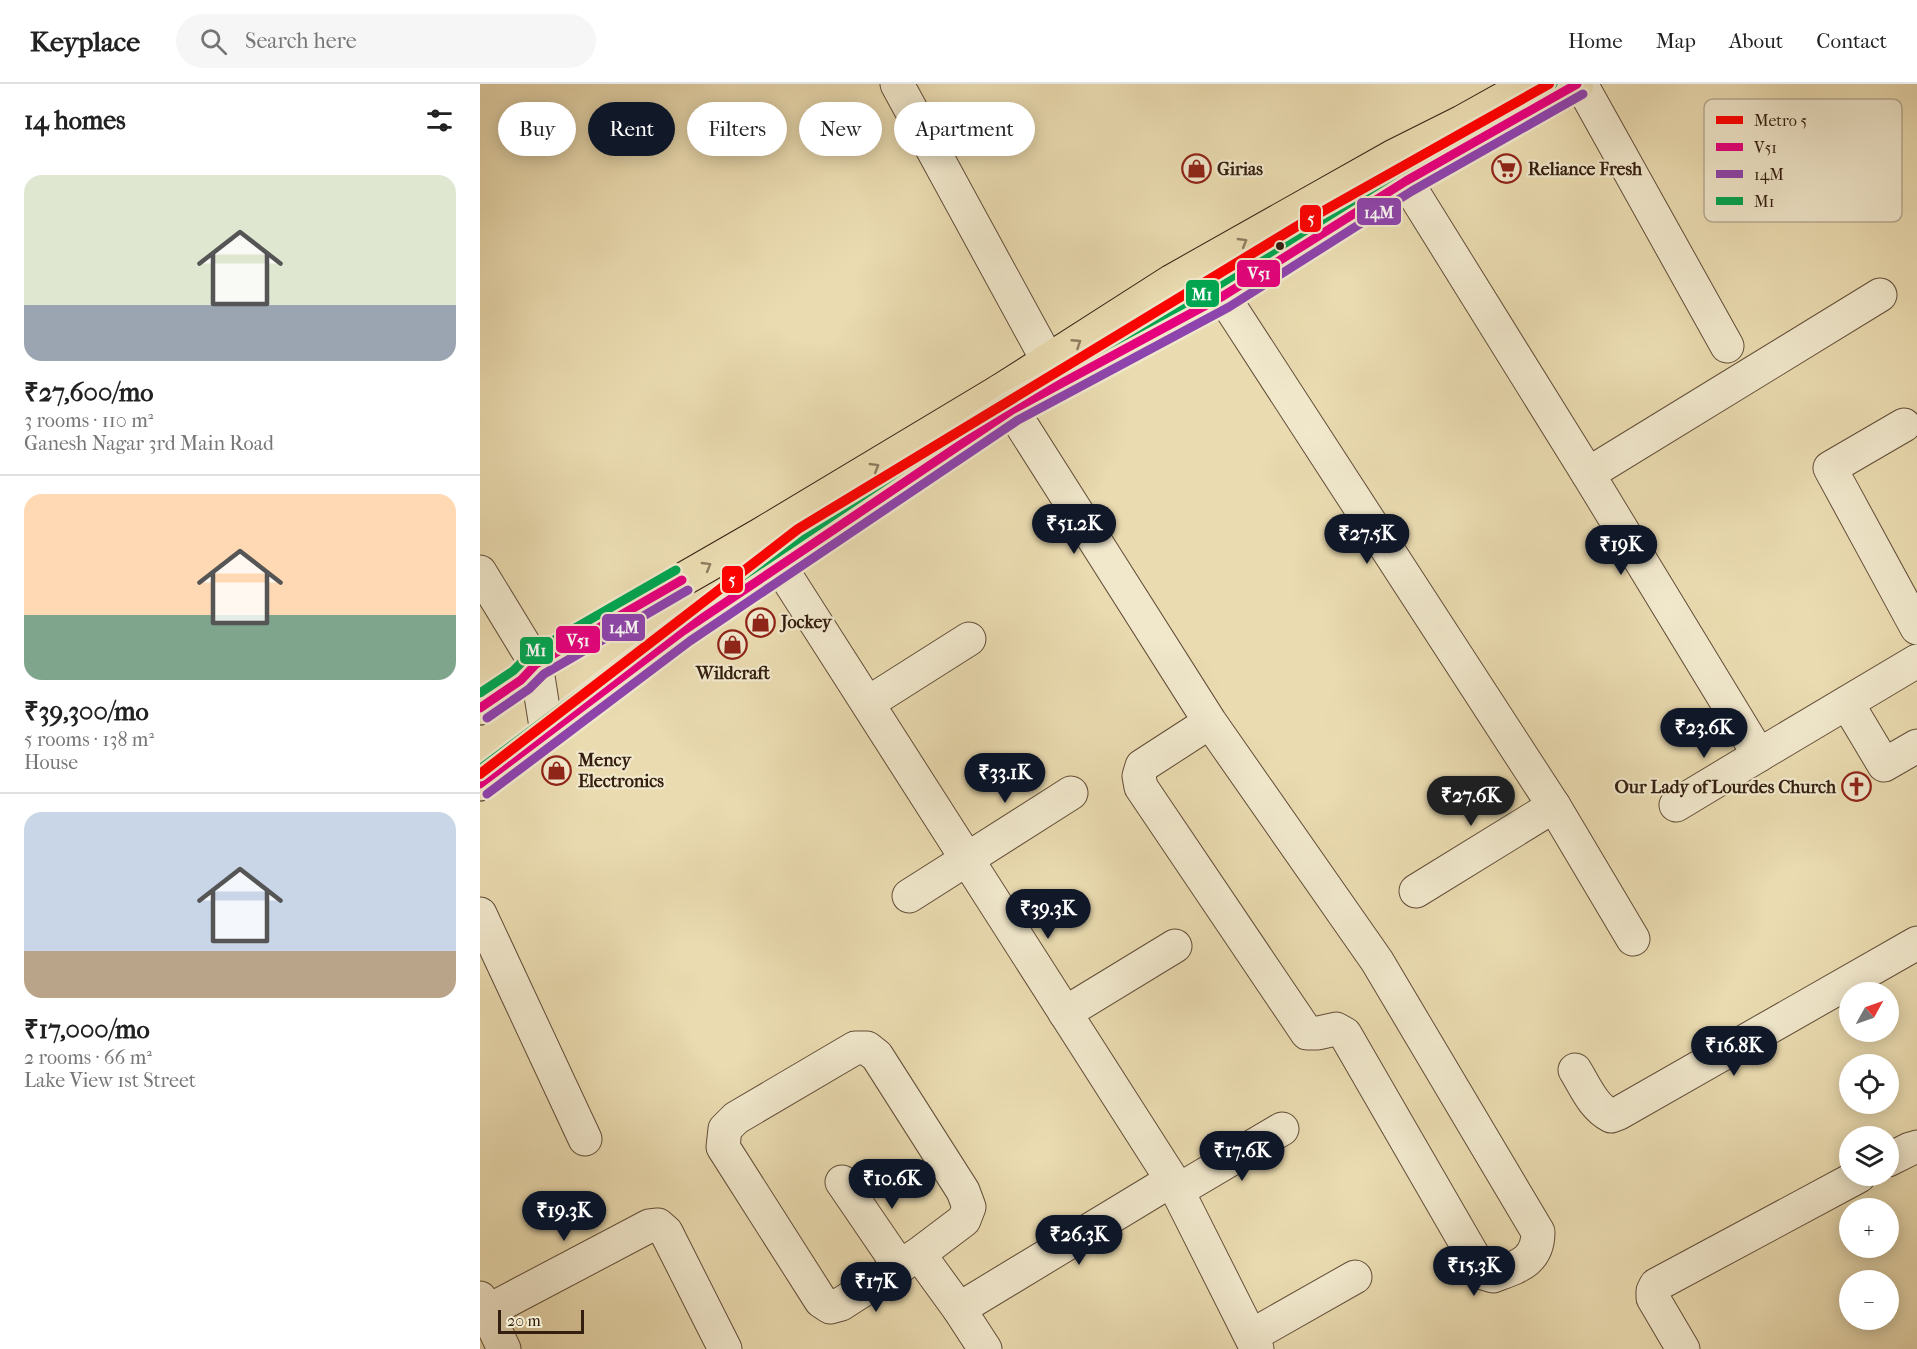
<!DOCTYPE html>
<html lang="en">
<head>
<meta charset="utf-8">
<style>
  :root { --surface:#fff; --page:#f6f6f6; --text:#222; --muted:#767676; --line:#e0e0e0; --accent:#111827 }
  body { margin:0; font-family:"IM FELL French Canon",serif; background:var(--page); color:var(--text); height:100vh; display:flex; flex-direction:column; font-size:22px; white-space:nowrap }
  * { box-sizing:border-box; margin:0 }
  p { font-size:20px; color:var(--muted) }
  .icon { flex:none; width:33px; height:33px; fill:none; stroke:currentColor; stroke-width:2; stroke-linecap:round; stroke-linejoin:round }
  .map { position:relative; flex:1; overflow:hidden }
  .panel { display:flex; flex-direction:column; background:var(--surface); width:480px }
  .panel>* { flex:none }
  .hud { position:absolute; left:18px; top:18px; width:570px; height:54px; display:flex; gap:12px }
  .needle { width:39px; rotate:50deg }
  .tools { position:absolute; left:1359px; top:898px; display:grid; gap:12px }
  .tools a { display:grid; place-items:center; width:60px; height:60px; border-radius:50%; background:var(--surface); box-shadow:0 3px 15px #0003; font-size:30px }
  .scale { position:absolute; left:18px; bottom:15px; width:86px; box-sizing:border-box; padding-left:6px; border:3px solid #341e10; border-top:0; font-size:16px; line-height:21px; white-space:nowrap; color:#341e10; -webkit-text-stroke:4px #f1e8cc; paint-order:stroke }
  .price { position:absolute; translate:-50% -51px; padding:0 14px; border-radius:21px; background:var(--accent); color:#fff; font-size:20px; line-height:39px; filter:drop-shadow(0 2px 3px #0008) }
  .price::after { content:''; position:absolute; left:50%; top:36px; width:18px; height:14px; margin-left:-9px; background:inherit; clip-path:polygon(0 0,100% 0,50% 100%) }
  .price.current { background:#222; color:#fff }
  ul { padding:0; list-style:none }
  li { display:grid; align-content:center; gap:12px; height:318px; padding:0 24px }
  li+li { border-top:2px solid var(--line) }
  li span { display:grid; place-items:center; height:186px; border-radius:18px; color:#555 }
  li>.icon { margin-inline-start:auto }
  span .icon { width:108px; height:108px; fill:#fffc; stroke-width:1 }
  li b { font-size:26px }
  h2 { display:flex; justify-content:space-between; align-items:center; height:72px; padding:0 24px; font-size:26px }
  .tag { padding:0 21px; border-radius:27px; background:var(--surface); box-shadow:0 3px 15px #0003; font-size:21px; line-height:54px }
  .tag.current { background:var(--accent); color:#fff }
  header { display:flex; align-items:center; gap:36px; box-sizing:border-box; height:84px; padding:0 30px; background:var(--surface); border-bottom:2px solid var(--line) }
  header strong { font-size:28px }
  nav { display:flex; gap:33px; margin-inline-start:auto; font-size:21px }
  .search { width:420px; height:54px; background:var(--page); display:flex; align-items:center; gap:15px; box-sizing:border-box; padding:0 21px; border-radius:33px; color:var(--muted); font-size:22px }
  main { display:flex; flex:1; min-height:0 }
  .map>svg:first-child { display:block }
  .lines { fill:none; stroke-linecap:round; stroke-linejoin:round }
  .minor-casing { stroke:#624d38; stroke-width:35 }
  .major-casing { stroke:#341e10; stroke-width:35 }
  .minor { stroke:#f1e8cc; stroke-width:33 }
  .major { stroke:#eadbb0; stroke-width:33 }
  .bus-1-casing { stroke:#f1e8cc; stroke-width:14 }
  .bus-2-casing { stroke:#f1e8cc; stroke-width:14 }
  .bus-3-casing { stroke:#f1e8cc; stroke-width:14 }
  .bus-1 { stroke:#e5007d; stroke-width:9 }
  .bus-2 { stroke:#8e44ad; stroke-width:9 }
  .bus-3 { stroke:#00a651; stroke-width:9 }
  .metro-1-casing { stroke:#f1e8cc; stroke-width:15 }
  .metro-1 { stroke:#f00; stroke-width:10 }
  .oneway { stroke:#8f7c60 }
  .bus-dot { fill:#341e10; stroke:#f1e8cc; stroke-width:2 }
  .labels { text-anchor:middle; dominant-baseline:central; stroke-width:4.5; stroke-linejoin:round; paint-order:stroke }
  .poi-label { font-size:18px; font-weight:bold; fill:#341e10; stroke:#f1e8cc; text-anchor:start }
  .key { fill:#f1e8cc; stroke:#b8ab94; stroke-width:1.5 }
  .key-label { font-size:16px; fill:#341e10 }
  .line-badge { stroke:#f1e8cc; stroke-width:2 }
  .badge-label { font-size:16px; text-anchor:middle; font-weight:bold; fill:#fff }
</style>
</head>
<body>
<header>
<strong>Keyplace</strong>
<div class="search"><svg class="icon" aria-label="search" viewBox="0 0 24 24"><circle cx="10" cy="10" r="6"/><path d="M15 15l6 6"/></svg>Search here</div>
<nav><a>Home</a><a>Map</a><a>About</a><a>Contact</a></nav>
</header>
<main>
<section class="panel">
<h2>14 homes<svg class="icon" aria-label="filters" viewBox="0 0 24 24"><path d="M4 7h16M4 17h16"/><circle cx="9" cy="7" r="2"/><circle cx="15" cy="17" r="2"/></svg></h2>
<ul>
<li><span style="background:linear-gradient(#dfe7d0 70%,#9aa5b1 0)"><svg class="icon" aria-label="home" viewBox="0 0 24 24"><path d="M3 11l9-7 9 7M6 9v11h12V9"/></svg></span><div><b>₹27,600/mo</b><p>3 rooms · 110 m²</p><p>Ganesh Nagar 3rd Main Road</p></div></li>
<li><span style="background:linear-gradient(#ffd9b3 65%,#7fa58c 0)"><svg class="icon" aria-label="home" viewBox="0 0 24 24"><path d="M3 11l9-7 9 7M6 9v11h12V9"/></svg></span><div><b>₹39,300/mo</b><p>5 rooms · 138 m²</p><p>House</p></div></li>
<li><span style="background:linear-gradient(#c9d6e8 75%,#b9a48a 0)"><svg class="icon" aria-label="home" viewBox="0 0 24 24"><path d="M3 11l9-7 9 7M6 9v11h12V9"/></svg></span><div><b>₹17,000/mo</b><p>2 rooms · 66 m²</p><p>Lake View 1st Street</p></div></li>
</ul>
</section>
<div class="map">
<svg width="1437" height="1265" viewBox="0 0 1437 1265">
  <rect width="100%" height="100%" fill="#eadbb0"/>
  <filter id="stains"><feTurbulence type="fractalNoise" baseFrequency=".00333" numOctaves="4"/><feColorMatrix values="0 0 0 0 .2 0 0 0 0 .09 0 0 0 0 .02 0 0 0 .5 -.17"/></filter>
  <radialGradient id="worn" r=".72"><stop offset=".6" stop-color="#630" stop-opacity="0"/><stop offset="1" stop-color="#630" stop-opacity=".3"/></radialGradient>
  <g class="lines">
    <defs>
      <g id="minor">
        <polyline points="417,0 568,277"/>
        <polyline points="1101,0 1247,262"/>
        <polyline points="926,97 1108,390 1279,671 1437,577"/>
        <polyline points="743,212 1074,722 1153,855"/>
        <path d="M 520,307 L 730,638 L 662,682 L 659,692 L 661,703 L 827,949 L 838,949 L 856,945 L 865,950 L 1003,1189 L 1013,1192 C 1037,1183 1058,1178 1058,1148 L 897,877 L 730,638"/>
        <polyline points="1424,341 1350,384 1437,544"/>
        <polyline points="1108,390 1400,211"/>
        <polyline points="299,481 692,1096 777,1265"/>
        <polyline points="0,488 56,580 67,649"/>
        <polyline points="388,619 489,555"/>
        <polyline points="1367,619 1404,681 1437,662"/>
        <polyline points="1196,721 1279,671"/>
        <polyline points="936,807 1074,722"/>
        <polyline points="429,812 591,709"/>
        <polyline points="0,830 105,1055"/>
        <polyline points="585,929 695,862"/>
        <path d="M 1095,986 C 1105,1002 1113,1023 1131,1032 L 1139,1029 L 1437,859"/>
        <polyline points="1408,1076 1430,1065 1437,1063"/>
        <polyline points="362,1098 420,1183"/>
        <polyline points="697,1107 802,1045"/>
        <polyline points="439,1170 484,1136 489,1123 483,1107 397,972 387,964 375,964 256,1034 245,1045 243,1063 341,1217 350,1223 361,1220 439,1170 479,1225 505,1265"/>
        <polyline points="0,1214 24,1265"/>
        <polyline points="479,1225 692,1096"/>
        <polyline points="6,1228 169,1142 178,1141 186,1148 245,1265"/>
        <polyline points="771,1252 875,1193"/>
        <polyline points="1203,1265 1173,1214 1173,1207 1176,1201 1379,1092"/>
      </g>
      <g id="major">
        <polyline points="0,624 41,596 56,580 280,451 520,307 692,197 912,73 982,38 1050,0"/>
        <polyline points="0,700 203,547 532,326 743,212 926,97 1097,0"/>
      </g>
    </defs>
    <use href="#minor" class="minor-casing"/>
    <use href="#major" class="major-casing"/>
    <use href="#minor" class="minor"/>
    <use href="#major" class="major"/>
    <defs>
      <g id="bus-1">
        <polyline points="0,624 41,596 56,580 202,496"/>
        <polyline points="0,700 203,547 532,326 743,212 926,97 1097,0"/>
      </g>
      <g id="bus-2">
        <polyline points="7,634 49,605 64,590 208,506"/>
        <polyline points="7,710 210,557 538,336 749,223 932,107 1103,10"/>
      </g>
      <g id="bus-3">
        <polyline points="0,609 33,587 50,570 196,486"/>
        <polyline points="0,685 196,537 525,316 737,202 920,87 1073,0"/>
      </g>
    </defs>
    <use href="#bus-1" class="bus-1-casing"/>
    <use href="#bus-2" class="bus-2-casing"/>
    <use href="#bus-3" class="bus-3-casing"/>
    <use href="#bus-1" class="bus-1"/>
    <use href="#bus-2" class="bus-2"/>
    <use href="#bus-3" class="bus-3"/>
    <defs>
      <polyline id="metro-1" points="0,690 318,445 829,135 1069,0"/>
    </defs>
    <use href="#metro-1" class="metro-1-casing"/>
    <use href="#metro-1" class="metro-1"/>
  </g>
  <defs><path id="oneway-chevron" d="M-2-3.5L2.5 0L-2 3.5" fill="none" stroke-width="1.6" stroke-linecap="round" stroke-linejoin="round" transform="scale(1.5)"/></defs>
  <g class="oneway">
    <use href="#oneway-chevron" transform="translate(763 158) rotate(-30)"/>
    <use href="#oneway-chevron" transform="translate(597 259) rotate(-33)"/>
    <use href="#oneway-chevron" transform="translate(395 383) rotate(-31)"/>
    <use href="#oneway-chevron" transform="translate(227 482) rotate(-30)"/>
  </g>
  <defs>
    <symbol id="shop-ring" viewBox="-11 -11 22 22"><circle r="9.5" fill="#f1e8cc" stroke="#8f2418" stroke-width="1.5"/><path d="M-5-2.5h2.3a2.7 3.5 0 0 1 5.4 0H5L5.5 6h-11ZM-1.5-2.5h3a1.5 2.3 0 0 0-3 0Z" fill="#8f2418"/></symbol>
    <symbol id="supermarket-ring" viewBox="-11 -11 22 22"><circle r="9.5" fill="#f1e8cc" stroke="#8f2418" stroke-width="1.5"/><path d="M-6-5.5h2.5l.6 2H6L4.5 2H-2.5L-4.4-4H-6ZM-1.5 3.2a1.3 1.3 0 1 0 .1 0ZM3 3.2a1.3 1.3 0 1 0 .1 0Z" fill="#8f2418"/></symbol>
    <symbol id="church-ring" viewBox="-11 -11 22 22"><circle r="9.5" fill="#f1e8cc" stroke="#8f2418" stroke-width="1.5"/><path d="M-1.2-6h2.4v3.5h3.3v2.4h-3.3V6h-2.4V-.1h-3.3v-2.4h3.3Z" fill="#8f2418"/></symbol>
  </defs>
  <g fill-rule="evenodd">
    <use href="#shop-ring" x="700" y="68" width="33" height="33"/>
    <use href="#supermarket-ring" x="1010" y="68" width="33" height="33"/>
    <use href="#shop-ring" x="264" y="522" width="33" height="33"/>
    <use href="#shop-ring" x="236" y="544" width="33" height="33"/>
    <use href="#shop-ring" x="60" y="670" width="33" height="33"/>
    <use href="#church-ring" x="1360" y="686" width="33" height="33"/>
  </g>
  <circle class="bus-dot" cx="800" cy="162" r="5"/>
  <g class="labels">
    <g class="poi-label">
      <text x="737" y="85">Girias</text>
      <text x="1048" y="85">Reliance Fresh</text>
      <text x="301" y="538">Jockey</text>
      <text x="253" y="589" text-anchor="middle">Wildcraft</text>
      <text x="98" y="676">Mency<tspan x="98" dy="21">Electronics</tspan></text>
      <text x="1356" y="703" text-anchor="end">Our Lady of Lourdes Church</text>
    </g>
  </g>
  <rect x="1224" y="15" width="198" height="123" rx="9" class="key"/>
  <rect x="1236" y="32" width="27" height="8" fill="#f00"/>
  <rect x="1236" y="59" width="27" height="8" fill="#e5007d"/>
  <rect x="1236" y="86" width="27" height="8" fill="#8e44ad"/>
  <rect x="1236" y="113" width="27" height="8" fill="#00a651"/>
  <g class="key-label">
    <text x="1274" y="42">Metro 5</text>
    <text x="1274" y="69">V51</text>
    <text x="1274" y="96">14M</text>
    <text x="1274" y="123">M1</text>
  </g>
  <g class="line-badge">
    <rect x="876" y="113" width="46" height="29" rx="6" fill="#8e44ad"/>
    <rect x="819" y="120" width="23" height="29" rx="6" fill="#f00"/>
    <rect x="756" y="175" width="45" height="29" rx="6" fill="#e5007d"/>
    <rect x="705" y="195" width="35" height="29" rx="6" fill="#00a651"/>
    <rect x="241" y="481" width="23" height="29" rx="6" fill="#f00"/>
    <rect x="121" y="529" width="45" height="29" rx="6" fill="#8e44ad"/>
    <rect x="75" y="541" width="46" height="29" rx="6" fill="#e5007d"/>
    <rect x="39" y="552" width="35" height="29" rx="6" fill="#00a651"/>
  </g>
  <g class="badge-label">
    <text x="899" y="134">14M</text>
    <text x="831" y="140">5</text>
    <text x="779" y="195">V51</text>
    <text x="722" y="216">M1</text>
    <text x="252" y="501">5</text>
    <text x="144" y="549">14M</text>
    <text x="98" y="562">V51</text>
    <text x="56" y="572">M1</text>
  </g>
  <rect width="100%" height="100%" filter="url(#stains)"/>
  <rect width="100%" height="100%" fill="url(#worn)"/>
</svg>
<div class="tools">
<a><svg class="needle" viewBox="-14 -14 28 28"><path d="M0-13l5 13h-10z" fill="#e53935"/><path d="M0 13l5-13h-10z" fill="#767676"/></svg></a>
<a><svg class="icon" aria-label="locate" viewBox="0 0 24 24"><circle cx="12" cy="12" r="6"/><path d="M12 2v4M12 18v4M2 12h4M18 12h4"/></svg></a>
<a><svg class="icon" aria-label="layers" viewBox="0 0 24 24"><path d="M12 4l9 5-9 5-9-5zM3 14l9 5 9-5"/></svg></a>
<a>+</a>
<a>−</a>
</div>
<div class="scale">20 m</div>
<b class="price" style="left:594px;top:471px">₹51.2K</b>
<b class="price" style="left:887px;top:481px">₹27.5K</b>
<b class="price" style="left:1141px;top:492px">₹19K</b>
<b class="price" style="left:1224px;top:675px">₹23.6K</b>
<b class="price" style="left:525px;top:720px">₹33.1K</b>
<b class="price current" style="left:991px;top:743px">₹27.6K</b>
<b class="price" style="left:568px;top:856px">₹39.3K</b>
<b class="price" style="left:1254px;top:993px">₹16.8K</b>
<b class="price" style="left:762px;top:1098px">₹17.6K</b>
<b class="price" style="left:412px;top:1126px">₹10.6K</b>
<b class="price" style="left:84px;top:1158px">₹19.3K</b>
<b class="price" style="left:599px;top:1182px">₹26.3K</b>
<b class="price" style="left:994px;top:1213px">₹15.3K</b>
<b class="price" style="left:396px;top:1229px">₹17K</b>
<div class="hud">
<a class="tag">Buy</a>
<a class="tag current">Rent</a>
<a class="tag">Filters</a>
<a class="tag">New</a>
<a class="tag">Apartment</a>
</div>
</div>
</main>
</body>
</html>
